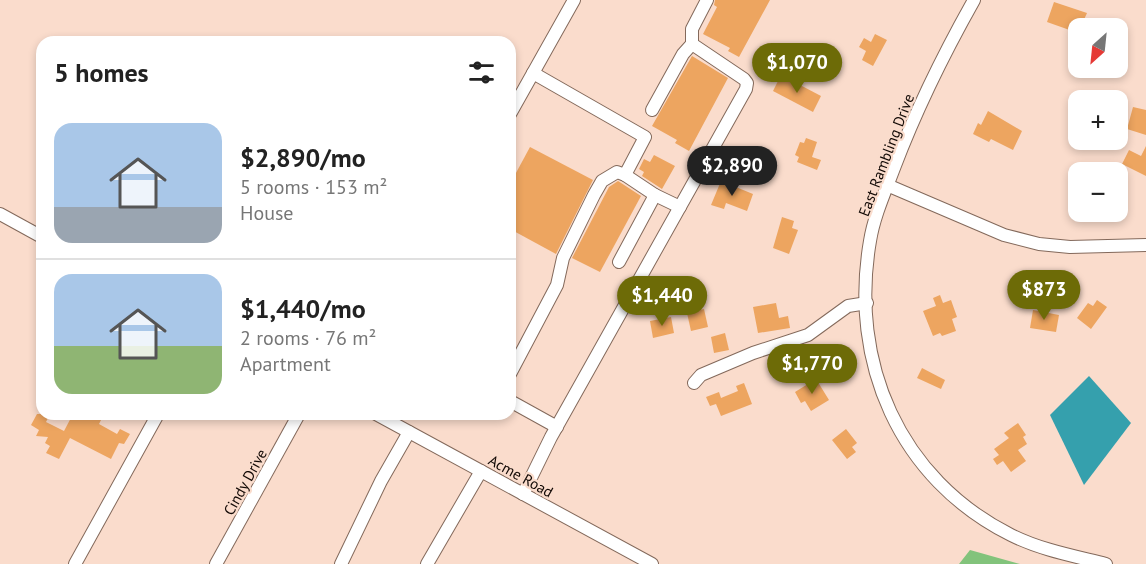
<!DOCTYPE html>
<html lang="en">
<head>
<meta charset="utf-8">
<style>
  :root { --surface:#fff; --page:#f2f2f2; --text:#222; --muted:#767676; --line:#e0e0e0; --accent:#6d6b07 }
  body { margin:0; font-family:"PT Sans",sans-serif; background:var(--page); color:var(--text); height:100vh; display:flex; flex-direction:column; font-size:22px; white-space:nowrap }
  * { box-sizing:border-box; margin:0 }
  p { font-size:20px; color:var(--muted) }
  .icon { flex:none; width:33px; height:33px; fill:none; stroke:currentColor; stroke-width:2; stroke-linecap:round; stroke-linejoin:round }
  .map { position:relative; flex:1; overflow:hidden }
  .sheet { position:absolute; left:36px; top:36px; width:480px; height:384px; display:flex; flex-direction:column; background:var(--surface); border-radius:18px; box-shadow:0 3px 9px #0003 }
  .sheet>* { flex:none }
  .needle { width:39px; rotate:207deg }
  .tools { position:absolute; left:1068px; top:18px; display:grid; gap:12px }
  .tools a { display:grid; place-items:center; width:60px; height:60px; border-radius:12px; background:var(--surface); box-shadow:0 3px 9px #0003; font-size:30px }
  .price { position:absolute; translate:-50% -51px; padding:0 14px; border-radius:21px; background:var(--accent); color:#fff; font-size:20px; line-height:39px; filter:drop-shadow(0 2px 3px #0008) }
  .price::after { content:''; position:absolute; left:50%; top:36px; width:18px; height:14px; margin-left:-9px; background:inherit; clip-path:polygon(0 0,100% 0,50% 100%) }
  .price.current { background:#222; color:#fff }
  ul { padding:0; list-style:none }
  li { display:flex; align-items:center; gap:18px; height:150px; padding:0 18px }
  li+li { border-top:2px solid var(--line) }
  li span { display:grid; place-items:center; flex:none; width:168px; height:120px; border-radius:18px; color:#555 }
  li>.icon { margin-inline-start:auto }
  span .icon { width:72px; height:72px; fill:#fffc; stroke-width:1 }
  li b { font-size:26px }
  h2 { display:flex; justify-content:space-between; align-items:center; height:72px; padding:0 18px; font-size:26px }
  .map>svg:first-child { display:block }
  .forest { fill:#82c37b }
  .water { fill:#35a0ad }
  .building { fill:#eda560 }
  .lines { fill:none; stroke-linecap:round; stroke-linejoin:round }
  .minor-casing { stroke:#83695b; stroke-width:14 }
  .minor { stroke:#fff; stroke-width:12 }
  .labels { text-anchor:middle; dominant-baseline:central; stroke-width:4.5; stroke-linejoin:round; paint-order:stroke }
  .street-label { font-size:15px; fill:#120905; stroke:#fadccc }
</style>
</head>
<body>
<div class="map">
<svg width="1146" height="564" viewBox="0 0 1146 564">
  <rect width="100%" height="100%" fill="#fadccc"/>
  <polygon class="forest" points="970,550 1020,564 959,564"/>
  <polygon class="water" points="1089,376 1131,423 1084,485 1050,415"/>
  <g class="building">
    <polygon points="715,0 770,0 739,57 728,51 730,48 703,34 717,7 714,5"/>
    <polygon points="1054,2 1087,13 1078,33 1047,22"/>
    <polygon points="875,34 887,40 873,66 862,60 866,51 859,47 864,38 871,42"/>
    <polygon points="692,56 728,78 689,151 675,143 677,140 652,126"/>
    <polygon points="781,75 821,96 813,112 773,91"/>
    <polygon points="1133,107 1146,110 1146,135 1127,129"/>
    <polygon points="988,111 1022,131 1013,150 991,139 989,142 973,134 978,123 981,125"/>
    <polygon points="806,138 817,142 812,157 821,160 817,170 797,162 799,157 795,155 800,142 804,143"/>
    <polygon points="1146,146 1146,176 1122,164 1129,150 1141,156"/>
    <polygon points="530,147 593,180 556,254 510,229 510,184"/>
    <polygon points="654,155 675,166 662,189 642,176 644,172 639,169 644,159 650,162"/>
    <polygon points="618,181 641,196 600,272 572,258 609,187"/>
    <polygon points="721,181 753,194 747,211 726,203 724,209 711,205"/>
    <polygon points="782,217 794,221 792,228 798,230 789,254 773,248"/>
    <polygon points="940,295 943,303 951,300 957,317 952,319 956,331 942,336 940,333 933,336 923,311 936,306 933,298"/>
    <polygon points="1097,300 1107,307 1091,329 1077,318 1088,303 1093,306"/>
    <polygon points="776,303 779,318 788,316 790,328 758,333 753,307"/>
    <polygon points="704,309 708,327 691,331 687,313"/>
    <polygon points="1033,310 1059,315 1056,332 1030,328"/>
    <polygon points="671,317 674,333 653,338 650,321"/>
    <polygon points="725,333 729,350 714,353 711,337"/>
    <polygon points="922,368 945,380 941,389 917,378"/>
    <polygon points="816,379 829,400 811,411 805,401 801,403 795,392"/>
    <polygon points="744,383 752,404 721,416 716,404 710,406 706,397 719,392 721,398 738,391 736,386"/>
    <polygon points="37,414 50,414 46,422 64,431 73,414 83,414 102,418 99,424 117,434 120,429 130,434 124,444 119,443 111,459 70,438 59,459 46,453 50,446 45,443 48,437 36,436 39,430 31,425"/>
    <polygon points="1018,423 1026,435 1023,437 1027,444 1018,450 1026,461 1011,472 1003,461 997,465 993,459 999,455 994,449 1009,438 1004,433"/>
    <polygon points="846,429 857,443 852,447 856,452 847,459 832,440"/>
  </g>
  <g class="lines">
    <defs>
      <g id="minor">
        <path d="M 974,0 C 943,55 916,110 894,168 C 885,192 874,216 870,241 C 849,362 899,479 1011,535 C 1041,550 1074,556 1106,564"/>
        <polyline points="533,73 645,137 625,175 655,195 619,262"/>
        <polyline points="652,110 683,54 692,44"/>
        <polyline points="510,114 574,0"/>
        <polyline points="887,185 1004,235 1039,244 1070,247 1146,245"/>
        <polyline points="655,195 680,207"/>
        <polyline points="0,214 42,237"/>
        <polyline points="510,374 557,285 563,258 594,195 602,181 617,172 625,175"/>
        <polyline points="694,383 701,375 753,353 808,335 848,306 867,303"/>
        <polyline points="510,401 557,427"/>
        <polyline points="376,414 652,564"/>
        <polyline points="523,494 551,437 746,89 747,83 744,79 692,44 692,29 707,0"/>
        <polyline points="75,564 158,414"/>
        <polyline points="216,564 299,414"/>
        <polyline points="341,564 381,481 409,432"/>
        <polyline points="427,564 481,471"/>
      </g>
    </defs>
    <use href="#minor" class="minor-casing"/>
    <use href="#minor" class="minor"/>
  </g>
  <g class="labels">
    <g class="street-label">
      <text transform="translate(886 155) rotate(-69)">East Rambling Drive</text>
      <text transform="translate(521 476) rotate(29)">Acme Road</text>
      <text transform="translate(245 482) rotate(-61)">Cindy Drive</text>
    </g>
  </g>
</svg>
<div class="tools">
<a><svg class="needle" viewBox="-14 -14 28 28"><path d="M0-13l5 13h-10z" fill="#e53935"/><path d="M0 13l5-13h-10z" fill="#767676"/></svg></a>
<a>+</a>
<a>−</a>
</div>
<b class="price" style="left:797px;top:94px">$1,070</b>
<b class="price current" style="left:732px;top:197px">$2,890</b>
<b class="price" style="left:1044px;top:321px">$873</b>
<b class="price" style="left:662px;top:327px">$1,440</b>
<b class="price" style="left:812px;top:395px">$1,770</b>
<section class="sheet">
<h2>5 homes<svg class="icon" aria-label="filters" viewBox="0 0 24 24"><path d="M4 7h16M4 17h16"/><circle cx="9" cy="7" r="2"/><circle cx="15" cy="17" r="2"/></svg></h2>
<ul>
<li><span style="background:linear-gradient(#a9c7e8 70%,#9aa5b1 0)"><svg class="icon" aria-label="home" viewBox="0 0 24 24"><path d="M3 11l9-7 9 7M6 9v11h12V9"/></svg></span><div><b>$2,890/mo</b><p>5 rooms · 153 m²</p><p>House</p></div></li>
<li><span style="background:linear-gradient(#a9c7e8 60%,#8fb573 0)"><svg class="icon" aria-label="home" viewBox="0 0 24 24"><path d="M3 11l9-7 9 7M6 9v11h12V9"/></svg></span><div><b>$1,440/mo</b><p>2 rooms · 76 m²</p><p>Apartment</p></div></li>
</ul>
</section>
</div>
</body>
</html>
